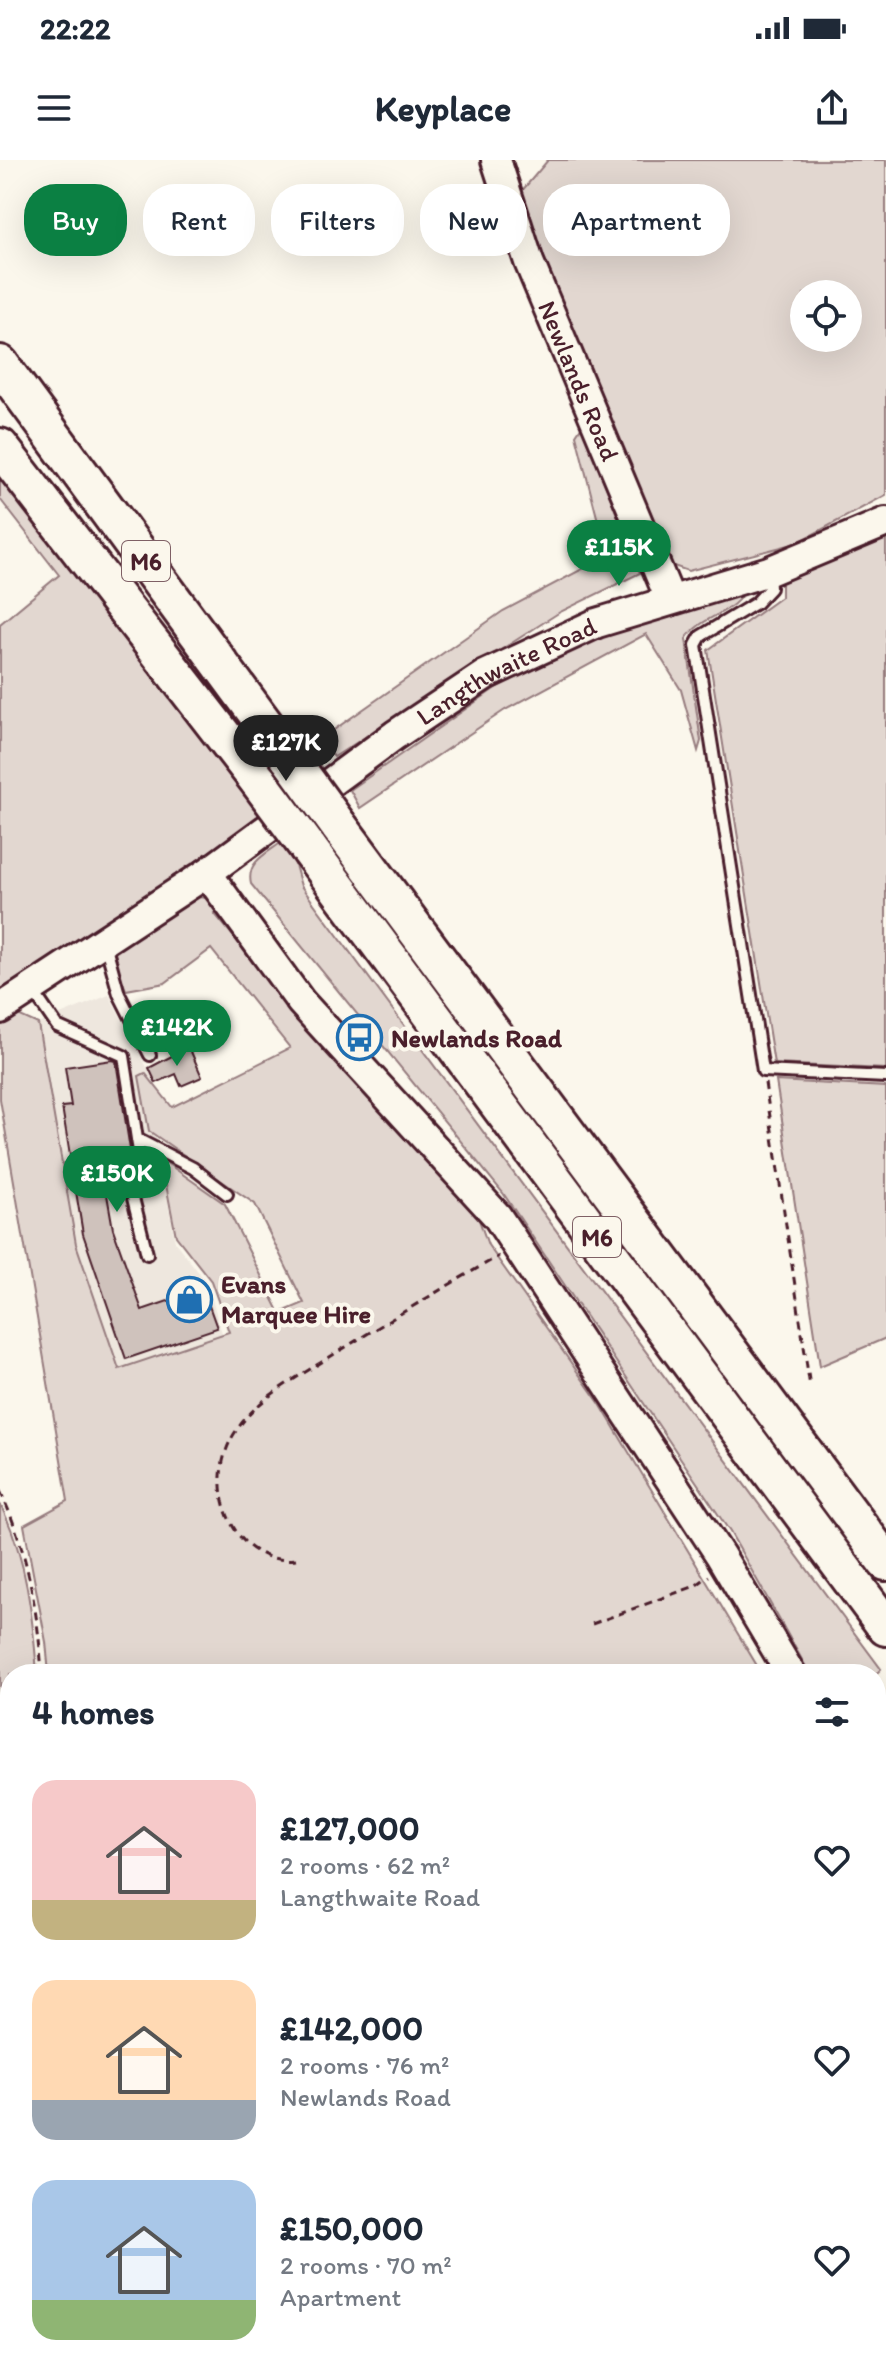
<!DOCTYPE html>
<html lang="en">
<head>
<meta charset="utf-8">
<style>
  :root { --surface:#fff; --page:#f6f6f7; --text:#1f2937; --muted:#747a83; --accent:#0b8043 }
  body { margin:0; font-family:Itim,sans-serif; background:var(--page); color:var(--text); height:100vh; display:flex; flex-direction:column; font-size:30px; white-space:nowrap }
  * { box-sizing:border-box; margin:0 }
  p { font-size:26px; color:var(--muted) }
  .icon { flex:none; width:44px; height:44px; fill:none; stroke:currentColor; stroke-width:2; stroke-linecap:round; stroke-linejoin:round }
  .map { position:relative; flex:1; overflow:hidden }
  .panel { position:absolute; left:0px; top:1504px; width:886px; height:712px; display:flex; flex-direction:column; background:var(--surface); border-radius:32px 32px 0 0; box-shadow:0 8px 32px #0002 }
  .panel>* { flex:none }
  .hud { position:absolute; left:24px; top:24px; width:838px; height:72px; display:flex; gap:16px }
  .tools { position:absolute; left:790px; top:120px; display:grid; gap:16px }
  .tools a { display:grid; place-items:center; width:72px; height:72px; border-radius:50%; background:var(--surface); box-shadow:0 8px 32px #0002; font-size:40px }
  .price { position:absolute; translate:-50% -68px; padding:0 18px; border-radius:28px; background:var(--accent); color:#fff; font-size:26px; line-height:52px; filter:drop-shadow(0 2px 4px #0008) }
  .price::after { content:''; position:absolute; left:50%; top:48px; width:24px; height:18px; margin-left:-12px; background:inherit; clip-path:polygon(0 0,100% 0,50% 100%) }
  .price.on { background:#222; color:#fff }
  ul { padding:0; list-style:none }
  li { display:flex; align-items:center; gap:24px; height:200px; padding:0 32px }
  li span { display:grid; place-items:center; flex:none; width:224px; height:160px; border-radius:24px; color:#555 }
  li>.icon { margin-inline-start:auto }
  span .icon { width:96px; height:96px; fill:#fffc; stroke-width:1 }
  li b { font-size:34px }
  h2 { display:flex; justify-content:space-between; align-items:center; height:96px; padding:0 32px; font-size:34px }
  .chip { padding:0 28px; border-radius:32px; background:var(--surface); box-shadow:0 8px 32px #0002; font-size:28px; line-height:72px }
  .chip.on { background:var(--accent); color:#fff }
  .status { display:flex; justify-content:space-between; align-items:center; height:56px; padding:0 40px; background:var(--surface); direction:ltr }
  .status svg { height:22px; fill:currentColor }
  header { display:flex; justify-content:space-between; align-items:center; height:104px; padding:0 32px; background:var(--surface); font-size:36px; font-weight:700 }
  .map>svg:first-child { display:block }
  .built { fill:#eee7de }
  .green { fill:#e2d7d0; stroke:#967b7e; stroke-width:2; fill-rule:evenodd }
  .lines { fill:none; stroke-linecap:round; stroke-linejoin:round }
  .stream { stroke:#907477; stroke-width:5 }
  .building { fill:#cfc2bc; stroke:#4a1f2b; stroke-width:2 }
  .lane-casing { stroke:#4a1f2b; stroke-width:16 }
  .street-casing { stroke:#4a1f2b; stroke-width:26 }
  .secondary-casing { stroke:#4a1f2b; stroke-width:34 }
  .highway-casing { stroke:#4a1f2b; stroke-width:42 }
  .path { stroke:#4a1f2b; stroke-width:3; stroke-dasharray:8 6; stroke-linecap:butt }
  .lane { stroke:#fbf7ec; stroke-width:10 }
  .street { stroke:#fbf7ec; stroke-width:20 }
  .secondary { stroke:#fbf7ec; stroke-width:28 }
  .highway { stroke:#fbf7ec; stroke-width:36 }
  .highway-bridge-casing { stroke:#4a1f2b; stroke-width:42; stroke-linecap:butt }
  .highway-bridge { stroke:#fbf7ec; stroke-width:36 }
  .labels { text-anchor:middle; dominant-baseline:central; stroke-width:8; stroke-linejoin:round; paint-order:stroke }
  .shield { fill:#fbf7ec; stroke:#7f6065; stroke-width:2 }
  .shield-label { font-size:24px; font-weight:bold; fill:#4a1f2b }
  .street-label { font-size:26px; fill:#4a1f2b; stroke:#fbf7ec }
  .poi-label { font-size:26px; font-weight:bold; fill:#4a1f2b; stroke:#fbf7ec; text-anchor:start }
</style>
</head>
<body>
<div class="status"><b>22:22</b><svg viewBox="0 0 49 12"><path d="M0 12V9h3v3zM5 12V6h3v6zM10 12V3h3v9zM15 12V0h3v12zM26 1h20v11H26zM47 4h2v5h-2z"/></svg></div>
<header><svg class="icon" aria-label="menu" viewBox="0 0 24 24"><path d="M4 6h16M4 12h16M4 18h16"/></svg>Keyplace<svg class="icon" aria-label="share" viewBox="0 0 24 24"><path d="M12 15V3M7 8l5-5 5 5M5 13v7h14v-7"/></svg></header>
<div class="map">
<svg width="886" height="2216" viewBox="0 0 886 2216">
  <rect width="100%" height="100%" fill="#fbf7ec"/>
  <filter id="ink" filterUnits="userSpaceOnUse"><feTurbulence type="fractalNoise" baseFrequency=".0125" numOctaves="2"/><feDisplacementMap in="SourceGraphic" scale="16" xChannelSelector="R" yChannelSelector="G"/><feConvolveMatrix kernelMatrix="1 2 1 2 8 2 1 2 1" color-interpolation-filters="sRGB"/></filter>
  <g filter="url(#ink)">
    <polygon class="built" points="109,835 176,963 156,972 175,1082 207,1123 231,1203 102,1260 38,864"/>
    <g class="green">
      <path d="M 548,0 L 886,0 L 886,335 L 797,383 L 688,411 L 662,402 L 515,39 ZM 804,134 L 848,134 L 848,178 L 804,178 Z"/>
      <polygon points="582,266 640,413 560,452 334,597 321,579 503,451 607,396 576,275"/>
      <polygon points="0,309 264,660 0,834 0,464 59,415 0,339"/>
      <polygon points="886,373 886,909 774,904 708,490 781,437 781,417"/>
      <path d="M 746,427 C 736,455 702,454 686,479 L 701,581 L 698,591 L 681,530 L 646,474 L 505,550 L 360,648 L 350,630 L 497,527 L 586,478 Z"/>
      <path d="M 282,682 L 293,698 L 301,726 L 881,1509 L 876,1514 L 810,1514 L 730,1372 L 503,1033 L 251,724 C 246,702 266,694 282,682 Z"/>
      <path d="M 195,737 C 207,737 213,739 220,749 L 214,753 L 328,891 L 478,1057 L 488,1085 L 600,1244 L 762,1514 L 49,1514 L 46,1482 L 24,1365 L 68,1341 L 0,939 L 0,860 L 14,853 L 38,864 L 76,1084 L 119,1209 L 229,1172 L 211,1121 L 176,1076 L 161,999 L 225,1044 L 280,1153 L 304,1143 L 255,1044 L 149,971 L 139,916 L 145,913 L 172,947 L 290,888 L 211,789 L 165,823 L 126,830 L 114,799 L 115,784 Z"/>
      <polygon points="776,921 886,927 886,1178 820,1206"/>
      <path d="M 0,1344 C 26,1394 33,1458 37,1514 L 10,1514 L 10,1745 L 0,1738 Z"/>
      <polygon points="876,1736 886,1762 886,1960 876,1963"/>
      <polygon points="0,1754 10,1759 10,1916 0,1918"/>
      <polygon points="0,2152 10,2161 10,2195 0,2185"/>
      <polygon points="21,2206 59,2206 70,2216 38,2216"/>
      <polygon points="305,2206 442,2206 450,2216 314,2216"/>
    </g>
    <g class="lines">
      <g class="stream">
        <polyline points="0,2183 10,2193"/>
        <polyline points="24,2206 45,2216"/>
      </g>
    </g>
    <g class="building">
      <polygon points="189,887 202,917 181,926 176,914 156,923 149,908"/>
      <polygon points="112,900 116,901 132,1002 102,1006 113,1069 142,1150 203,1129 217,1168 126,1199 83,1074 62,947 71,946 65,907"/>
    </g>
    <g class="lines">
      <defs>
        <g id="lane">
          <polyline points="769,413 770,428 756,443 701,476 696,485 763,911 886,917"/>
          <polyline points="105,783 119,834 150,895"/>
          <polyline points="33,831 57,866 124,896 137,979 193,1008 227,1034"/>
          <polyline points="137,979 143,1017 133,1038 147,1094"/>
        </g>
        <g id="street">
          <polyline points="0,2041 10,2052"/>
          <polyline points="199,2206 211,2216"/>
          <polyline points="543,2206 552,2216"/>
          <polyline points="818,2206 833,2216"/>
        </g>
        <g id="secondary">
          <path id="s1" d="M 496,0 L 529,102 L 670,439"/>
          <polyline points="207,713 301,842 497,1056 720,1395 791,1514"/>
          <path id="s2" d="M 0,849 L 207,713 L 395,575 L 485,515 L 597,463 L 769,411 L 886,362"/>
          <polyline points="876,1686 886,1716"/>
        </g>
        <g id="highway">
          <polyline points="0,204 290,599"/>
          <polyline points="0,287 259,622"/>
          <polyline points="338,665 886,1402"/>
          <polyline points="308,688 886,1467"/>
        </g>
      </defs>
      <use href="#lane" class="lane-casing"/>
      <use href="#street" class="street-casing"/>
      <use href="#secondary" class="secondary-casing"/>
      <use href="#highway" class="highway-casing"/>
      <g class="path">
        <polyline points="765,923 810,1227"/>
        <path d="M 0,1331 C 27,1387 38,1452 42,1514"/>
        <path d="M 296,1399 C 273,1402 253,1394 238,1374 C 216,1344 215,1302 236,1271 C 260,1235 301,1216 336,1193 C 390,1160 444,1127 499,1096"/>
        <polyline points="592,1464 695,1426 709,1416"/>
        <polyline points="0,1744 10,1751"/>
      </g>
      <use href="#lane" class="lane"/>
      <use href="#street" class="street"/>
      <use href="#secondary" class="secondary"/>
      <use href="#highway" class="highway"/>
      <defs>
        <g id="highway-bridge">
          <polyline points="290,599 338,665"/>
          <polyline points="259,622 308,688"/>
        </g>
      </defs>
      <use href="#highway-bridge" class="highway-bridge-casing"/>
      <use href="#highway-bridge" class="highway-bridge"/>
    </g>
  </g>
  <defs>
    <symbol id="bus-ring" viewBox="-11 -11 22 22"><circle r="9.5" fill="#fbf7ec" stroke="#1f6fb2" stroke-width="1.5"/><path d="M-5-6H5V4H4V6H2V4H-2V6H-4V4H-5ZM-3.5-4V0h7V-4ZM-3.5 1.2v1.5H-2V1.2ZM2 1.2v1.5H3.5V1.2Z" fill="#1f6fb2"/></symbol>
    <symbol id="shop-ring" viewBox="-11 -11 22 22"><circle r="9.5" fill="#fbf7ec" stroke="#1f6fb2" stroke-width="1.5"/><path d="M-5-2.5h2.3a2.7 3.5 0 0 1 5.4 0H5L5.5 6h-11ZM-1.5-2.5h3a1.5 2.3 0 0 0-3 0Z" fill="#1f6fb2"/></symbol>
  </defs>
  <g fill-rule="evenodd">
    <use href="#bus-ring" x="334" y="852" width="51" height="51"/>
    <use href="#shop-ring" x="164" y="1114" width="51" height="51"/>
  </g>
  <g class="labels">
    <g class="shield">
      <rect x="122" y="381" width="48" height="40" rx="6"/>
      <rect x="573" y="1057" width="48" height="40" rx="6"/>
    </g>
    <g class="shield-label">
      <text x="146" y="401">M6</text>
      <text x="597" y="1077">M6</text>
    </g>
    <g class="street-label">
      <text stroke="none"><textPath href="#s1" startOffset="236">Newlands Road</textPath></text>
      <text stroke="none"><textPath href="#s2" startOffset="610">Langthwaite Road</textPath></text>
    </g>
    <g class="poi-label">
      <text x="391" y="878">Newlands Road</text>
      <text x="221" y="1124">Evans<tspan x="221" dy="30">Marquee Hire</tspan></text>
    </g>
  </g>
</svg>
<div class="tools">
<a><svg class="icon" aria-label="locate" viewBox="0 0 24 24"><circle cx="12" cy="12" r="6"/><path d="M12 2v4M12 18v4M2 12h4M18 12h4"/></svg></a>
</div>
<b class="price" style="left:619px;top:428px">£115K</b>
<b class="price on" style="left:286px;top:623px">£127K</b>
<b class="price" style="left:177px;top:908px">£142K</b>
<b class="price" style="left:117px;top:1054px">£150K</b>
<div class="hud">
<a class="chip on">Buy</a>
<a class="chip">Rent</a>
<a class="chip">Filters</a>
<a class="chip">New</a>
<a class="chip">Apartment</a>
</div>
<section class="panel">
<h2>4 homes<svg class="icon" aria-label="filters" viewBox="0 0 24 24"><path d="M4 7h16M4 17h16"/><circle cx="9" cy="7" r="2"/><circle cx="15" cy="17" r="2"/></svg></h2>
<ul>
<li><span style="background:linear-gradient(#f6c9c9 75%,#c2b280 0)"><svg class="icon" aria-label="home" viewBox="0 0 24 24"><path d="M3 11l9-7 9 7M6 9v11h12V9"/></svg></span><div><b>£127,000</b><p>2 rooms · 62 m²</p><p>Langthwaite Road</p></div><svg class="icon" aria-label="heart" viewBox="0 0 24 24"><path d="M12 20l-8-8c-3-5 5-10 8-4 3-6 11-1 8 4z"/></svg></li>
<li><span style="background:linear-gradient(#ffd9b3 75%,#9aa5b1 0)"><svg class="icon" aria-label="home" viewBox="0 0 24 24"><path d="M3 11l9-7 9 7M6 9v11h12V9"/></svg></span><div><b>£142,000</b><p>2 rooms · 76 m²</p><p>Newlands Road</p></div><svg class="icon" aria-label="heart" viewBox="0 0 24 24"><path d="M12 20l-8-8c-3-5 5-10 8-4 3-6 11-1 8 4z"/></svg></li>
<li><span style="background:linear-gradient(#a9c7e8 75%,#8fb573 0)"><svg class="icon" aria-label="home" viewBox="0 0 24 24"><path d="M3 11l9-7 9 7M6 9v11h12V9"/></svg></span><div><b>£150,000</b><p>2 rooms · 70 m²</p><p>Apartment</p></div><svg class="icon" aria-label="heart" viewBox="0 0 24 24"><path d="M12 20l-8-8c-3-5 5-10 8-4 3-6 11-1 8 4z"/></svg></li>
</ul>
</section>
</div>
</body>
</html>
